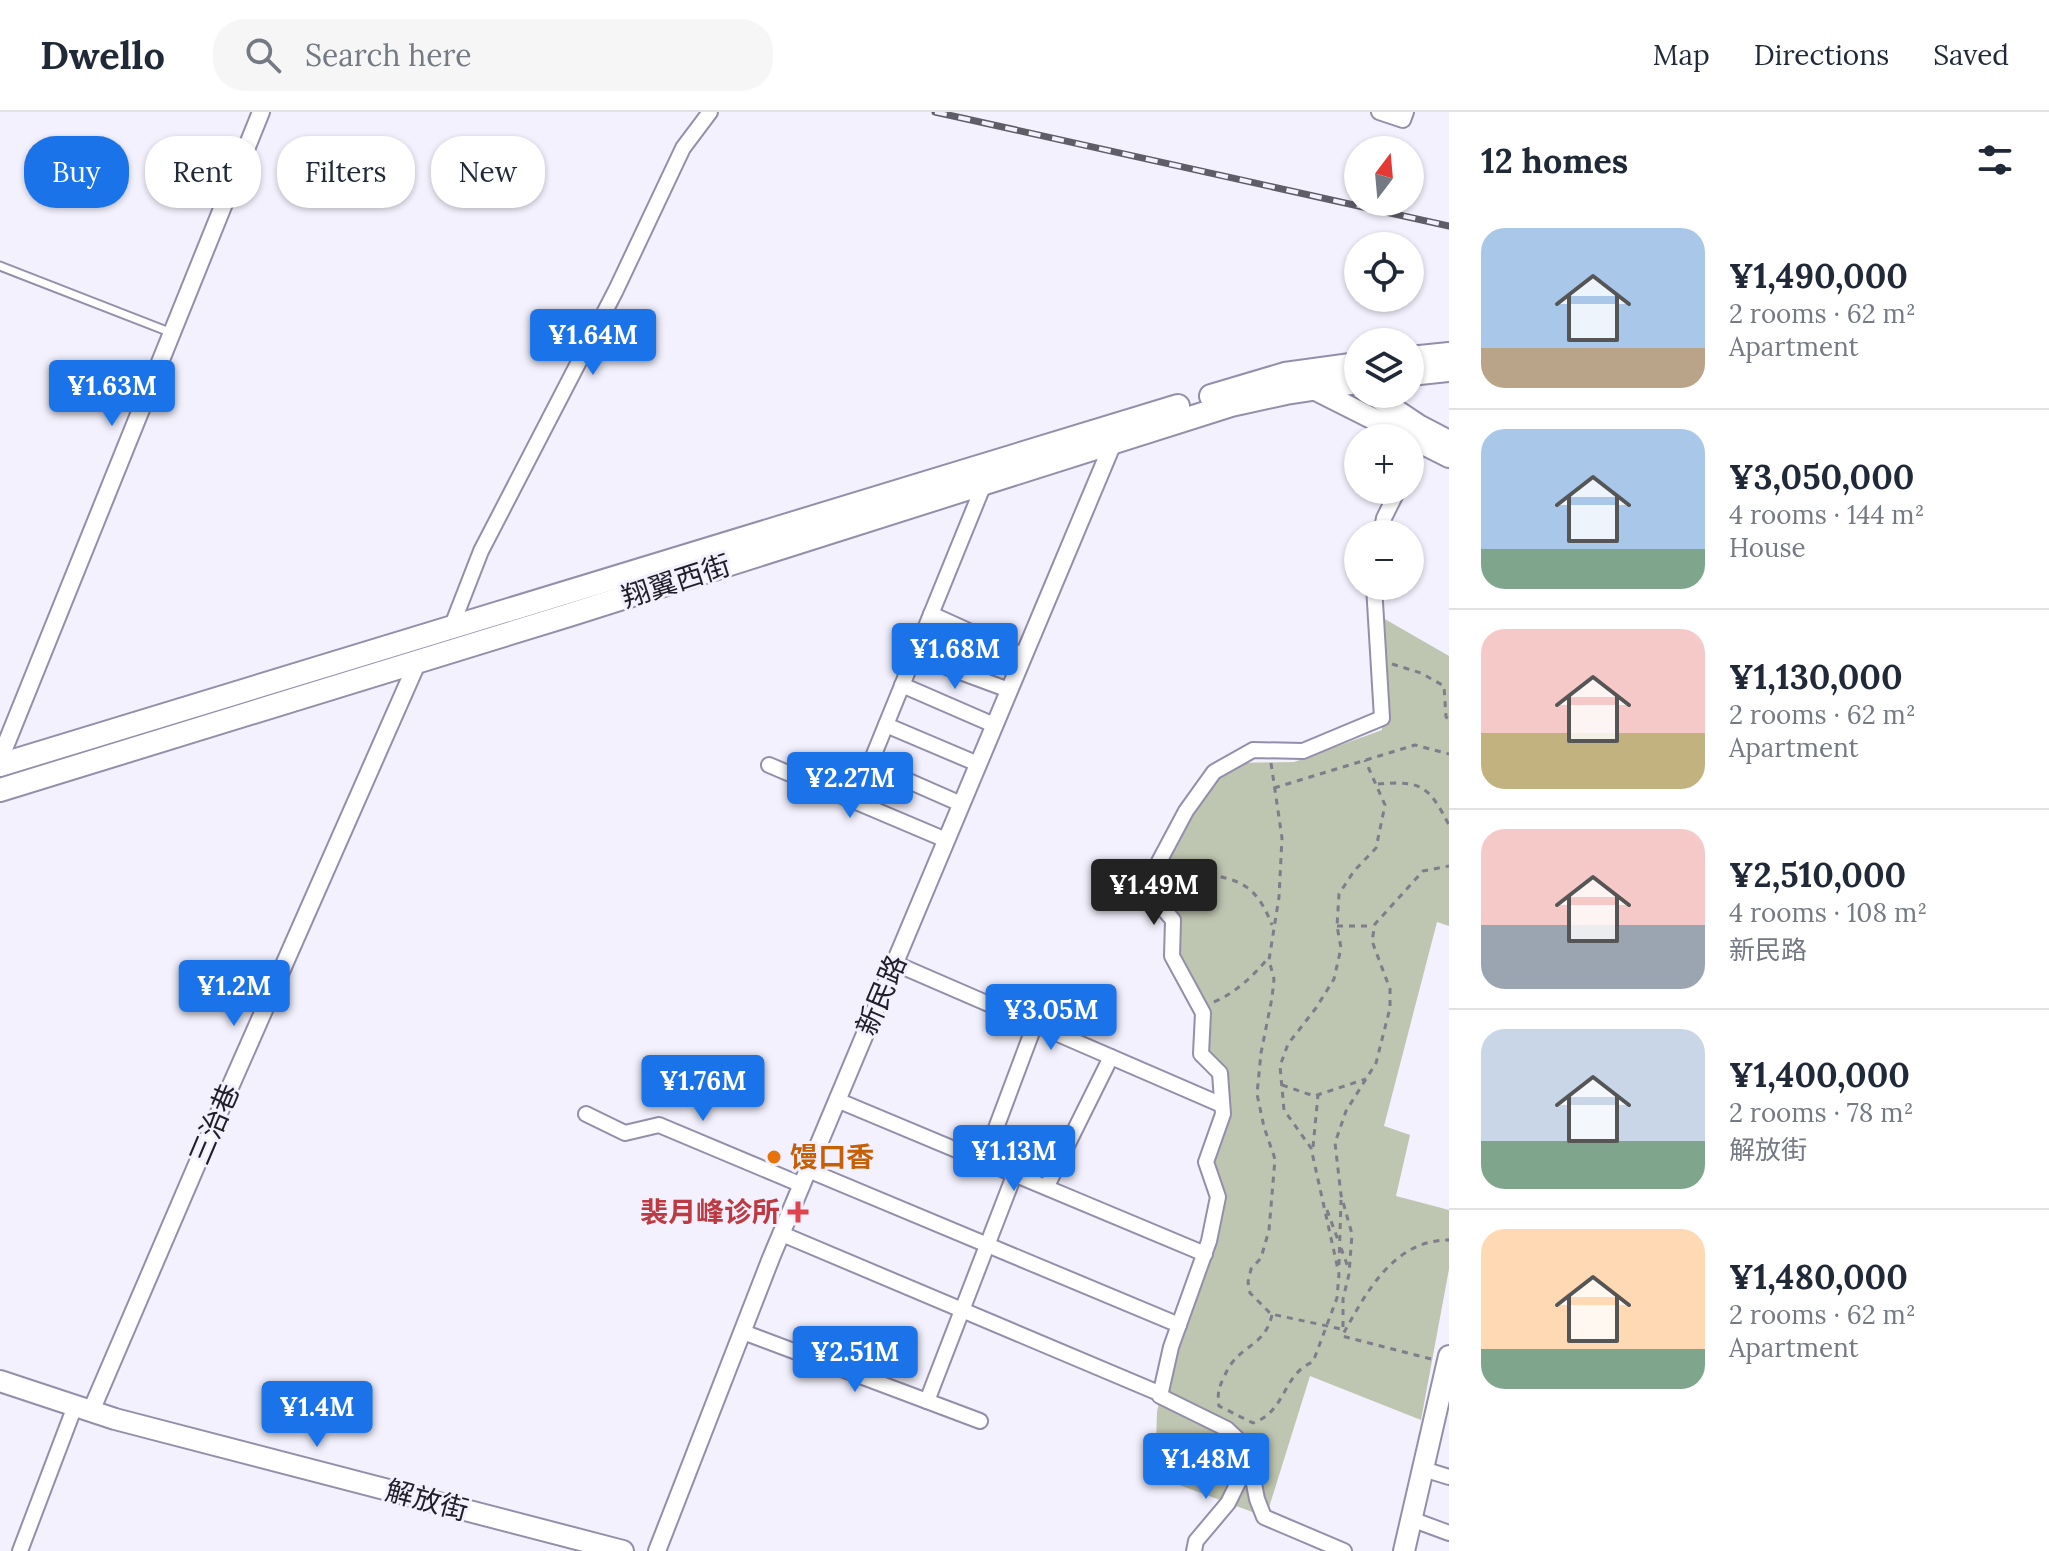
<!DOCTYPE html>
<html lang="en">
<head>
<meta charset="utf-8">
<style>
  :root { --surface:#fff; --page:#f6f6f7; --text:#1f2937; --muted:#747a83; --line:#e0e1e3; --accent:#1a73e8 }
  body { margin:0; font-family:Lora,"Noto Sans SC",serif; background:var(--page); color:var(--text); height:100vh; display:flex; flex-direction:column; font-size:30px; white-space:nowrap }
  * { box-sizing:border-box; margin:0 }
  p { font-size:26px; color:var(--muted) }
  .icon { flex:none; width:44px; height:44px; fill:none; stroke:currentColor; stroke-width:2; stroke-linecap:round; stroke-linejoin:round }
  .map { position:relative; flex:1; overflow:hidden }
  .panel { display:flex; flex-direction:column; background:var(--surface); width:600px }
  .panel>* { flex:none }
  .top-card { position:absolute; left:24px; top:24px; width:760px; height:72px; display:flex; gap:16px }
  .needle { width:52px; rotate:16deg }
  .buttons { position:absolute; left:1344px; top:24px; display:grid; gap:16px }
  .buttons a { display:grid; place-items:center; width:80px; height:80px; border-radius:50%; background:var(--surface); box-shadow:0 2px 6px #0004; font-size:40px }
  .price { position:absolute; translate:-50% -68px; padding:0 18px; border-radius:8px; background:var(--accent); color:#fff; font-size:26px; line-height:52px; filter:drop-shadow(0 2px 4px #0008) }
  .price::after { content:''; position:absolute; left:50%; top:48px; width:24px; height:18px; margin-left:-12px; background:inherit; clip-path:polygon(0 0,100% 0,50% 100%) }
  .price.selected { background:#222; color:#fff }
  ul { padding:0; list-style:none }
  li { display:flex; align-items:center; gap:24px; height:200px; padding:0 32px }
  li+li { border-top:2px solid var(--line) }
  li span { display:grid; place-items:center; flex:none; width:224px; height:160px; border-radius:24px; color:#555 }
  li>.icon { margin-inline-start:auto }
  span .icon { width:96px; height:96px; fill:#fffc; stroke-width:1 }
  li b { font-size:34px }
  h2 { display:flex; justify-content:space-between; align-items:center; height:96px; padding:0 32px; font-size:34px }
  .chip { padding:0 28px; border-radius:32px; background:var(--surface); box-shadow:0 2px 6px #0004; font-size:28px; line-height:72px }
  .chip.selected { background:var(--accent); color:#fff }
  header { display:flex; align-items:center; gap:48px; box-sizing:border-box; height:112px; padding:0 40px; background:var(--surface); border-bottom:2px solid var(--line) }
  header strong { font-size:38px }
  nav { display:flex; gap:44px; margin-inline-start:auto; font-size:28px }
  .search { width:560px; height:72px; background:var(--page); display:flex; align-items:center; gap:20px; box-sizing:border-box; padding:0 28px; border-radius:32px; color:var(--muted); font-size:30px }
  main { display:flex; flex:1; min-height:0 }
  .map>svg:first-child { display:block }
  .green { fill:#bec5b0 }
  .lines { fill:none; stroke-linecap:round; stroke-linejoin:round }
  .service-casing { stroke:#938faa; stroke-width:11 }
  .minor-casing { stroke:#938faa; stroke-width:18 }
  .tertiary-casing { stroke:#938faa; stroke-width:20 }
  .secondary-casing { stroke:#938faa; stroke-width:24 }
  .primary-casing { stroke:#938faa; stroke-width:26 }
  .path { stroke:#7f7d89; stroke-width:3; stroke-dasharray:6 6; stroke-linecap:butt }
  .service { stroke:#fff; stroke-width:7 }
  .minor { stroke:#fff; stroke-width:14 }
  .tertiary { stroke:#fff; stroke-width:16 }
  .secondary { stroke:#fff; stroke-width:20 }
  .primary { stroke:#fff; stroke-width:22 }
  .rail-casing { stroke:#5f5d68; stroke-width:7 }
  .rail { stroke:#f2f1fd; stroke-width:4; stroke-dasharray:12; stroke-linecap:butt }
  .food-dot { fill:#e8710a; stroke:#f2f1fd; stroke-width:3 }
  .health-dot { fill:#e0444e; stroke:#f2f1fd; stroke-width:3 }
  .labels { text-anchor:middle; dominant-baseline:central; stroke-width:6; stroke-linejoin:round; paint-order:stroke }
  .street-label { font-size:28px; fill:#201e29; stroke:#f2f1fd }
  .food-label { font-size:28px; font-weight:bold; fill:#c56008; stroke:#f2f1fd; text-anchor:start }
  .health-label { font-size:28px; font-weight:bold; fill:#be3a42; stroke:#f2f1fd; text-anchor:end }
</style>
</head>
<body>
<header>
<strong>Dwello</strong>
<div class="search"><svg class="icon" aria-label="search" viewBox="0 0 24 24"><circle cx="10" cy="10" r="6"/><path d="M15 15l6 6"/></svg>Search here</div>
<nav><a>Map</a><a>Directions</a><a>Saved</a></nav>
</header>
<main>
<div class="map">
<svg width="1449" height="1439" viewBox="0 0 1449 1439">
  <rect width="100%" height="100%" fill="#f2f1fd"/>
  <polygon class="green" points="1383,506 1449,544 1449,814 1437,810 1384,1014 1410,1023 1396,1084 1449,1098 1449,1157 1421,1308 1310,1264 1266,1405 1155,1364 1157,1300 1172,1232 1218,1079 1206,1050 1223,1002 1220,961 1201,942 1204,902 1170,839 1174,801 1145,776 1186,699 1230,651 1294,650 1382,618"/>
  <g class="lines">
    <defs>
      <polyline id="service" points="0,154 172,221"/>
      <g id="minor">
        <polyline points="1379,0 1403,8 1406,0"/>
        <polyline points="1410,353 1421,330"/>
        <polyline points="1381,422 1384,406 1398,378"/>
        <polyline points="931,502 1024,544"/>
        <polyline points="451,516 481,439 616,178 683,36 710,0"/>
        <polyline points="914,543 1009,578"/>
        <polyline points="902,573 994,613"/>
        <polyline points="886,613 978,652"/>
        <polyline points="870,652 961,692"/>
        <polyline points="769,653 946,728"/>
        <polyline points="855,689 984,372"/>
        <polyline points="894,851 1222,993"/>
        <polyline points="837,988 1205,1142"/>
        <polyline points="586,1002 625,1021 659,1013 802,1073"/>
        <polyline points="984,1048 1035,912"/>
        <polyline points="808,1058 1179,1213"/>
        <polyline points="1047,1074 1111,945"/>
        <polyline points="782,1122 1161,1282"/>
        <polyline points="743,1220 980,1309"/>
        <polyline points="927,1289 1015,1061"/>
        <polyline points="1423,1357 1449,1365"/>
        <polyline points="1411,1407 1449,1421"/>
        <polyline points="20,1439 75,1294"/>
        <polyline points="1194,1439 1196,1429 1228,1391 1249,1348"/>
        <polyline points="1344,1439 1264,1405 1257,1387 1247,1336 1227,1317 1160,1284 1171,1235 1209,1129 1218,1085 1206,1050 1223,1002 1220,961 1201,942 1203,901 1172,844 1173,808 1145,776 1186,699 1214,660 1253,638 1303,639 1382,606 1374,474"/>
      </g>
      <g id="tertiary">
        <polyline points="0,647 261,0"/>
        <polyline points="91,1299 231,973 418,549"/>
        <polyline points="657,1439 771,1146 1113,331"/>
      </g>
      <g id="secondary">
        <polyline points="1306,273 1449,345"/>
        <polyline points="1372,282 1420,314 1449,329"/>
        <polyline points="0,1269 115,1307 623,1439"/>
        <polyline points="1404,1439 1449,1244"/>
      </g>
      <g id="primary">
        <polyline points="1410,246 1449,242"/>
        <polyline points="1410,262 1449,258"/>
        <polyline points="1211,284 1285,262 1358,252"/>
        <polyline points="0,653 1178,294"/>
        <polyline points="0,678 569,503 1231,293 1286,281 1358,270"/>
      </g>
    </defs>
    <use href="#service" class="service-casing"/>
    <use href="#minor" class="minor-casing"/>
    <use href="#tertiary" class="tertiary-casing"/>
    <use href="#secondary" class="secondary-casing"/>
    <use href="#primary" class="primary-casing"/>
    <g class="path">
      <polyline points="1392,552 1421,561 1444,574 1446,605 1449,607"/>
      <polyline points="1271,651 1282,726 1279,785 1269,848 1274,867 1272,886 1261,941 1257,982 1264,1015 1275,1047 1269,1118 1261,1146 1251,1157 1248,1170 1250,1181 1271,1202 1346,1218"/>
      <path d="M 1378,672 C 1423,668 1429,675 1449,713"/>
      <polyline points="1274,676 1415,633 1449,642"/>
      <path d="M 1197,760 C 1239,768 1255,770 1272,813"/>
      <polyline points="1337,814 1373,814"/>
      <path d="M 1214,890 C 1237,880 1253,864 1269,845"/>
      <polyline points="1282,973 1314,984 1366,967"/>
      <polyline points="1313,1035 1318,983"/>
      <polyline points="1327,1098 1338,1128"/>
      <polyline points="1341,1136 1348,1155"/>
      <polyline points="1339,1153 1341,1088"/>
      <path d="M 1272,1203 C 1264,1237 1238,1232 1225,1263 C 1219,1275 1217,1280 1219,1294 L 1253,1311 C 1287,1299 1282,1262 1313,1250 L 1337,1186 L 1339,1162 L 1311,1036 L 1284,998 L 1280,954 L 1288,932 L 1316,896 L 1334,867 L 1341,836 L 1337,814 L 1339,782 L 1354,759 L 1376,736 L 1385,693 L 1365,648"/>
      <polyline points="1343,1215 1343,1187 1349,1162 1352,1122 1341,1083 1335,1031 1346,999 1376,951 1390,896 1390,877 1372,829 1375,812 1423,759 1449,754"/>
      <path d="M 1431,1247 L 1342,1224 C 1366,1181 1393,1128 1449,1128"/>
    </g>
    <use href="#service" class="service"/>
    <use href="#minor" class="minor"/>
    <use href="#tertiary" class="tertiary"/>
    <use href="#secondary" class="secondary"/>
    <use href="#primary" class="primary"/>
    <defs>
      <polyline id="rail" points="935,0 1449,114"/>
    </defs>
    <use href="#rail" class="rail-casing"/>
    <use href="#rail" class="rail"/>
  </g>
  <circle class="food-dot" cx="774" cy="1045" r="8"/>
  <path class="health-dot" d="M794 1088h8v8h8v8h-8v8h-8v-8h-8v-8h8z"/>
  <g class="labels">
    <g class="street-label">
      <text transform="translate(676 469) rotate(-18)">翔翼西街</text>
      <text transform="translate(881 883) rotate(-67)">新民路</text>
      <text transform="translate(214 1012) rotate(-67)">三治巷</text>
      <text transform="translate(427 1388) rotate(15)">解放街</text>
    </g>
    <g class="food-label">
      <text x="790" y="1045">馒口香</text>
    </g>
    <g class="health-label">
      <text x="780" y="1100">裴月峰诊所</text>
    </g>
  </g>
</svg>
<div class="buttons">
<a><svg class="needle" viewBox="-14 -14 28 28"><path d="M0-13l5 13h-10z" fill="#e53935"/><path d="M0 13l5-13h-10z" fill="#747a83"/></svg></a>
<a><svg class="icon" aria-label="locate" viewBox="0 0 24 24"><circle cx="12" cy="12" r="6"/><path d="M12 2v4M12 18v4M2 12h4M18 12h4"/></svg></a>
<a><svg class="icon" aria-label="layers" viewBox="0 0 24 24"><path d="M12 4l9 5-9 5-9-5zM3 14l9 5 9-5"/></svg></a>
<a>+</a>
<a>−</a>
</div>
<b class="price" style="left:593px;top:265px">¥1.64M</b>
<b class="price" style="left:112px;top:316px">¥1.63M</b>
<b class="price" style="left:955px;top:579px">¥1.68M</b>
<b class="price" style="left:850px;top:708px">¥2.27M</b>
<b class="price selected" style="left:1154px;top:815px">¥1.49M</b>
<b class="price" style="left:234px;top:916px">¥1.2M</b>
<b class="price" style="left:1051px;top:940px">¥3.05M</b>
<b class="price" style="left:703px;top:1011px">¥1.76M</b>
<b class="price" style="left:1014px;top:1081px">¥1.13M</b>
<b class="price" style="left:855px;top:1282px">¥2.51M</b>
<b class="price" style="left:317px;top:1337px">¥1.4M</b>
<b class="price" style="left:1206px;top:1389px">¥1.48M</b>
<div class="top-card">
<a class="chip selected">Buy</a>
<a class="chip">Rent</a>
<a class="chip">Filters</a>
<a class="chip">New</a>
</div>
</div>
<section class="panel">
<h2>12 homes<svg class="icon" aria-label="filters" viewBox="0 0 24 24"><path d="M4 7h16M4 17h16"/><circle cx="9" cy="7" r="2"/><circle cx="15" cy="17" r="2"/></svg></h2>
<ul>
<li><span style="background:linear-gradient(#a9c7e8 75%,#b9a48a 0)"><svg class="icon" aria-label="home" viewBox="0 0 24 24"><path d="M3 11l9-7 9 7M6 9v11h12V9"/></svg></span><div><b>¥1,490,000</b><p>2 rooms · 62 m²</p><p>Apartment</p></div></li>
<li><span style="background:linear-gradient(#a9c7e8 75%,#7fa58c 0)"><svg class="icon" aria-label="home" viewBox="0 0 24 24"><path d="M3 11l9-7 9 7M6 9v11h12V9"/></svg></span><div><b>¥3,050,000</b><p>4 rooms · 144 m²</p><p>House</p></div></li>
<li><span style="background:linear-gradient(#f6c9c9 65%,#c2b280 0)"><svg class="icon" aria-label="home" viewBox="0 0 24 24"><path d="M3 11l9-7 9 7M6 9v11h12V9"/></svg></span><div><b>¥1,130,000</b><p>2 rooms · 62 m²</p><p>Apartment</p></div></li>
<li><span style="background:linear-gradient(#f6c9c9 60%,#9aa5b1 0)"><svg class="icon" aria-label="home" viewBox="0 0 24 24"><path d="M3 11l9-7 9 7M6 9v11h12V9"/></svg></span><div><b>¥2,510,000</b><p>4 rooms · 108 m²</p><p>新民路</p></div></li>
<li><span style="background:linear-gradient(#c9d6e8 70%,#7fa58c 0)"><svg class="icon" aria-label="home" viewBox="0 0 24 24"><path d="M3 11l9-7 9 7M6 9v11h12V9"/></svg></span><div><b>¥1,400,000</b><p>2 rooms · 78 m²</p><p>解放街</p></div></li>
<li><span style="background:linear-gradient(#ffd9b3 75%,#7fa58c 0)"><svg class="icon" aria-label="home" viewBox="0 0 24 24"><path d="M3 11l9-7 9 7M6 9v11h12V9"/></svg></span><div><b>¥1,480,000</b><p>2 rooms · 62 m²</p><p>Apartment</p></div></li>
</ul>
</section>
</main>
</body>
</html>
